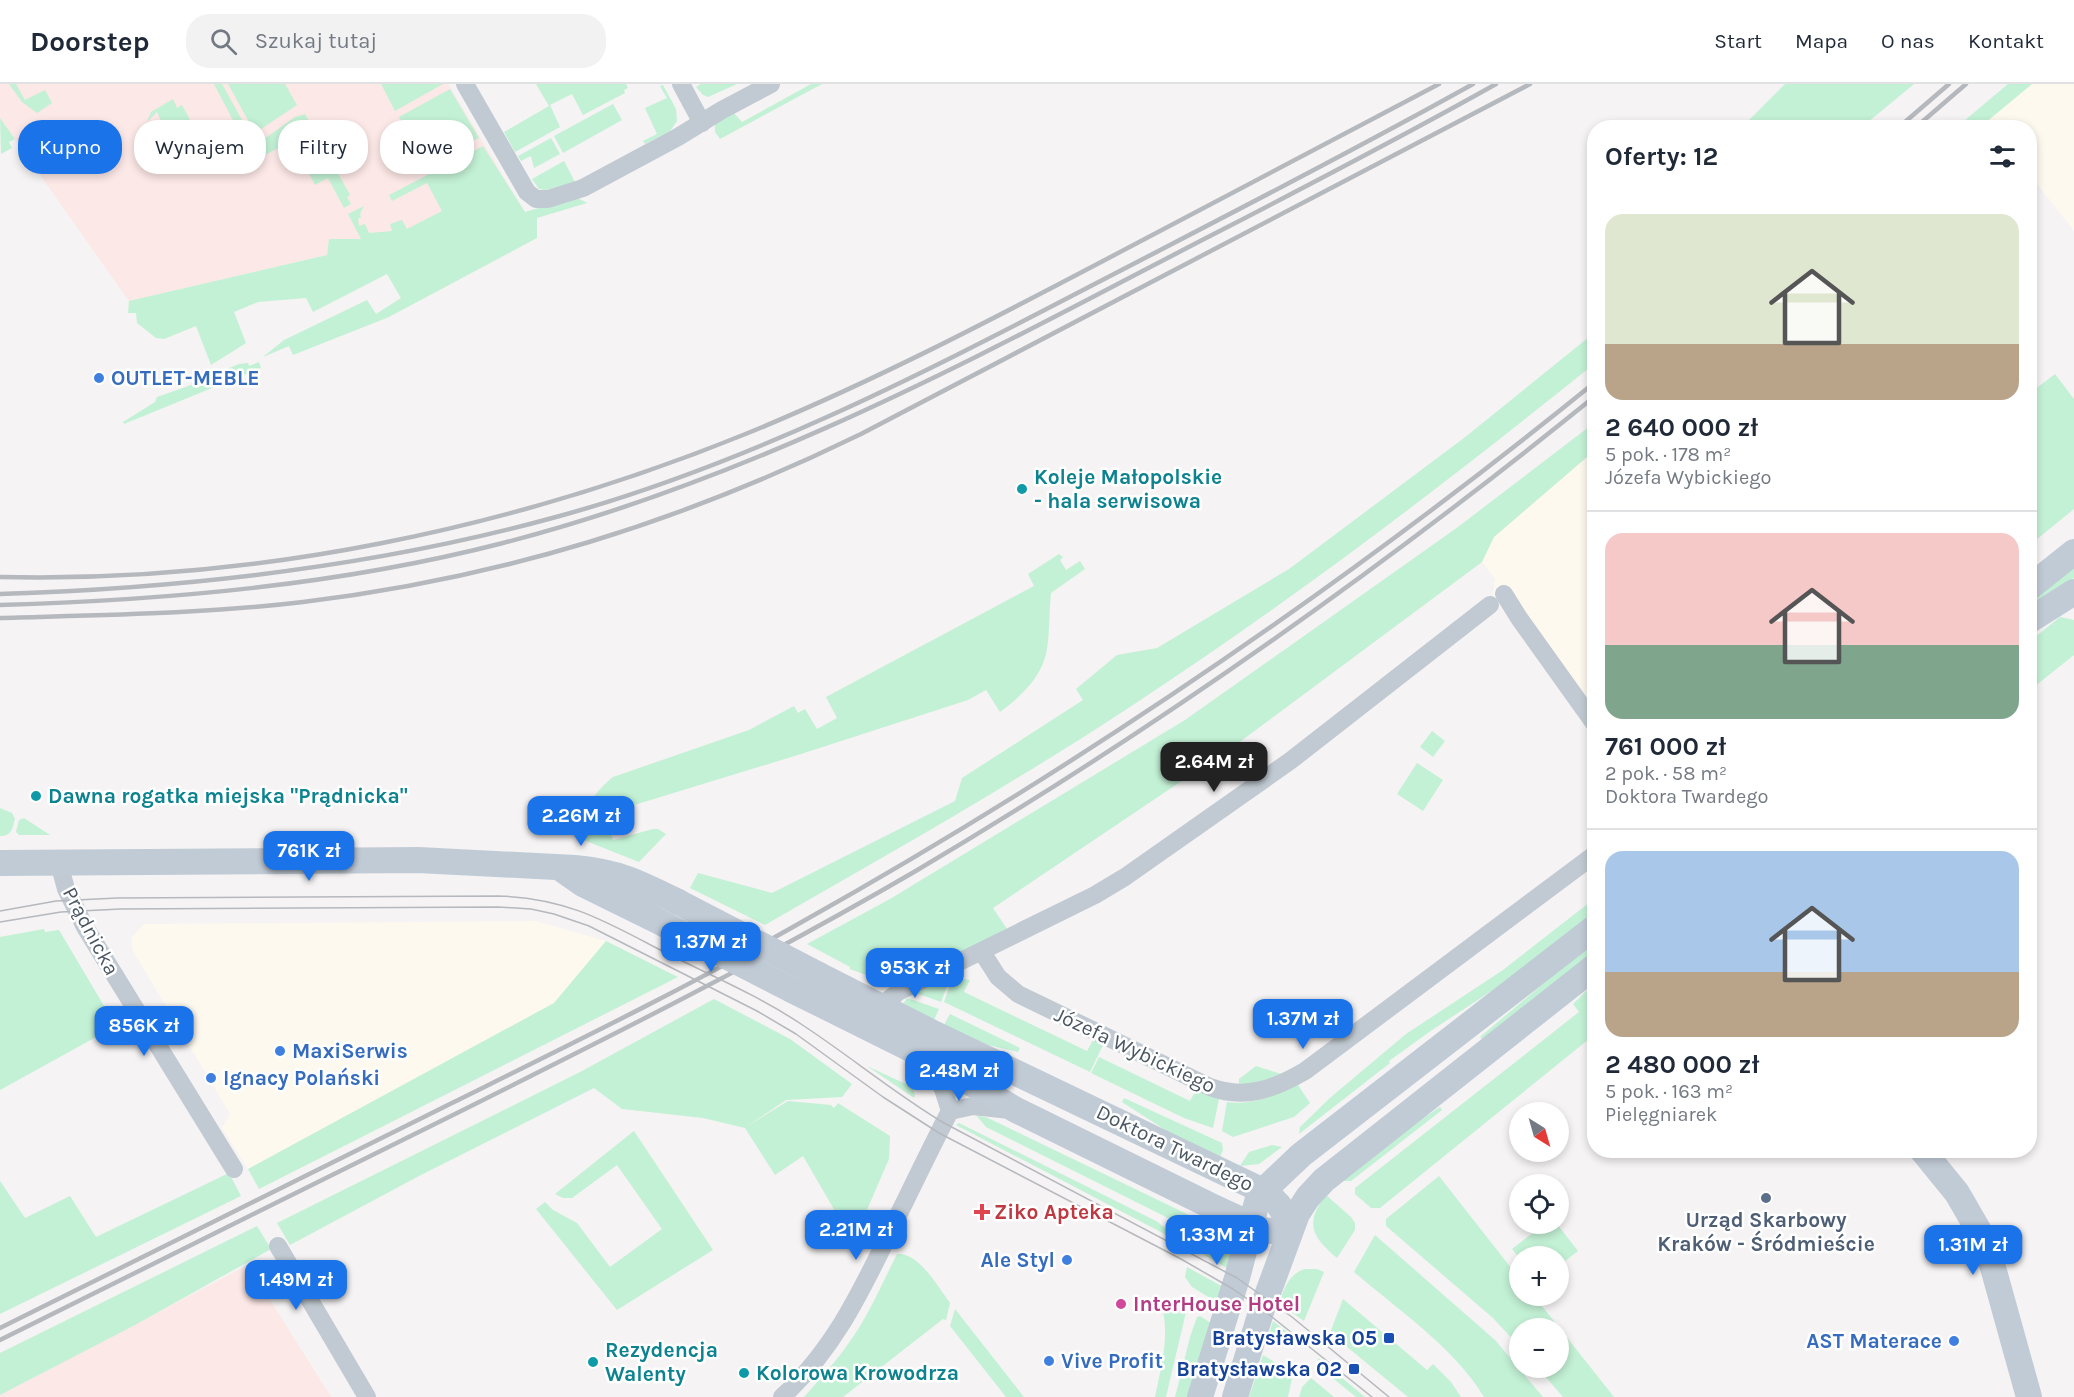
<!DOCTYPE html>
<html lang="pl">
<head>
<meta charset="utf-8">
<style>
  :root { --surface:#fff; --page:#f2f2f3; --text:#1f2937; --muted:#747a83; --line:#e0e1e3; --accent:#1a73e8 }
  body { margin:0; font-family:Karla,sans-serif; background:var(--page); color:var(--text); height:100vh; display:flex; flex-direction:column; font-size:22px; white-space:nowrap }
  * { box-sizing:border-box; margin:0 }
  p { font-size:20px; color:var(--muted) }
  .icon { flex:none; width:33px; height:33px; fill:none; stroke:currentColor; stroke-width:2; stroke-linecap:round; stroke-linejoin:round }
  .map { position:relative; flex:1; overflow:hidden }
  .sheet { position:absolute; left:1587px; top:36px; width:450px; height:1038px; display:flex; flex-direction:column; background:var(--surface); border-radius:24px; box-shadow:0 3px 9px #0003 }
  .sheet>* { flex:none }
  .hud { position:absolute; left:18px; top:36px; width:570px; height:54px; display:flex; gap:12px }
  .needle { width:39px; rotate:143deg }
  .tools { position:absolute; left:1509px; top:1018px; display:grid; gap:12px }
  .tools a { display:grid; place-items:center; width:60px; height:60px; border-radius:50%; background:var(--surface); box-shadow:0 3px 9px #0003; font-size:30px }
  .price { position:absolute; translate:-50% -51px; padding:0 14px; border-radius:12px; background:var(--accent); color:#fff; font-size:20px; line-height:39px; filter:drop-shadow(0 2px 3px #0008) }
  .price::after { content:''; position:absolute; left:50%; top:36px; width:18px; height:14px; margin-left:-9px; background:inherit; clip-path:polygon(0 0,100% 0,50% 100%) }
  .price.on { background:#222; color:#fff }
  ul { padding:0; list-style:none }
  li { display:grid; align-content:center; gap:12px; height:318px; padding:0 18px }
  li+li { border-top:2px solid var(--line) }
  li span { display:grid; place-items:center; height:186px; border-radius:18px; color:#555 }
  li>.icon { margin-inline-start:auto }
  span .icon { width:108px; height:108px; fill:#fffc; stroke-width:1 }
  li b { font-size:26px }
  h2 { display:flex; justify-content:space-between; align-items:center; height:72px; padding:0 18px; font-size:26px }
  .chip { padding:0 21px; border-radius:24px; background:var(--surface); box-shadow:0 3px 9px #0003; font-size:21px; line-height:54px }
  .chip.on { background:var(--accent); color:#fff }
  header { display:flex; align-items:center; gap:36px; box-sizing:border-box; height:84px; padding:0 30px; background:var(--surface); border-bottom:2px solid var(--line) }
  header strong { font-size:28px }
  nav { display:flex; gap:33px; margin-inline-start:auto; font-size:21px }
  .search { width:420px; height:54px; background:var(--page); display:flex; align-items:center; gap:15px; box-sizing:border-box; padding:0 21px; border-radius:24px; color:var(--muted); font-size:22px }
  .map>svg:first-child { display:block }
  .commercial { fill:#fdf9ef }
  .medical { fill:#fce8e6 }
  .green { fill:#c3f1d5 }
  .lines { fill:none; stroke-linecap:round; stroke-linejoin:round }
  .street { stroke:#c1cad2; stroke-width:18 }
  .secondary { stroke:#c1cbd6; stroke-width:26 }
  .tram { stroke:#b5b8bd; stroke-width:1.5 }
  .rail { stroke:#b5b8bd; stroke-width:4.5 }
  .secondary-bridge { stroke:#c1cbd6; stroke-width:26 }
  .shop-dot { fill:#3f7fe0; stroke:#fff; stroke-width:2 }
  .culture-dot { fill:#0f9aa8; stroke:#fff; stroke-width:2 }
  .service-dot { fill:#5c6f8a; stroke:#fff; stroke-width:2 }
  .health-dot { fill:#e0444e; stroke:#fff; stroke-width:2 }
  .hotel-dot { fill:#d1479c; stroke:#fff; stroke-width:2 }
  .transit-dot { fill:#1a4fb4; stroke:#fff; stroke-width:2 }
  .labels { text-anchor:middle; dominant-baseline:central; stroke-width:5; stroke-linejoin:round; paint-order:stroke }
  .shop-label { font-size:21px; font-weight:bold; fill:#366cbe; stroke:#fff; text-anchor:start }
  .culture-label { font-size:21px; font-weight:bold; fill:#0d838f; stroke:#fff; text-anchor:start }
  .street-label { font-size:21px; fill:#4a5661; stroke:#fff }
  .health-label { font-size:21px; font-weight:bold; fill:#be3a42; stroke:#fff; text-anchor:start }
  .service-label { font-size:21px; font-weight:bold; fill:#4e5e75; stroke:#fff }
  .hotel-label { font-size:21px; font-weight:bold; fill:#b23c85; stroke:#fff; text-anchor:start }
  .transit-label { font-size:21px; font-weight:bold; fill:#164399; stroke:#fff; text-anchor:end }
</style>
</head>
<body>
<header>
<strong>Doorstep</strong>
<div class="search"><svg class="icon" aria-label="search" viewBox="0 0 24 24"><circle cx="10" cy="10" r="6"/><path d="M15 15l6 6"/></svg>Szukaj tutaj</div>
<nav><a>Start</a><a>Mapa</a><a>O nas</a><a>Kontakt</a></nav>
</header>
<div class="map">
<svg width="2074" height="1313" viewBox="0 0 2074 1313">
  <rect width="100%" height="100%" fill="#f5f3f3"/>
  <g class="commercial">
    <polygon points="2032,0 2074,0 2074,147 2030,91 2030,44 1992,43 1987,38"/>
    <polygon points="1594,367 1594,653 1493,513 1495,495 1482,478 1494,453"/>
    <polygon points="536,837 606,857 554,919 248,1085 222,1044 230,1030 133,867 131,854 144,840"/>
  </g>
  <g class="medical">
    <polygon points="0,0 448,0 524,127 404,155 329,155 327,171 129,217 0,34"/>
    <polygon points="248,1181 331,1313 0,1313 0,1311"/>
  </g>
  <g class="green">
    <polygon points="9,0 16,0 25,16 45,6 52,19 37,29 22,18"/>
    <polygon points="214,0 222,0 242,36 242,42 211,59 210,56 236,42"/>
    <polygon points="228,0 285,0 297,21 255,49"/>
    <polygon points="381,0 443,0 395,27"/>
    <polygon points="536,0 626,0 628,4 624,6 625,9 583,31 572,10 550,21 560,43 515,68 504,48 549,22"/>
    <polygon points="701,0 737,0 708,13 703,11 696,3"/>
    <polygon points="811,0 822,0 720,55 715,48 715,40 734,29 742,38"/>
    <polygon points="1785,0 1914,0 1862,43 1742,43"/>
    <polygon points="2008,0 2032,0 1980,43 1957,43"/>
    <polygon points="663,1 676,25 677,37 670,47 645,60 643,57 657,50 645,24 667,14 660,2"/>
    <polygon points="450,5 479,54 425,83 399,33"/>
    <path d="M 173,15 L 177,24 L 182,21 L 203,60 L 201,62 L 206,71 C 188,79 163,77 154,57 L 167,50 L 157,28 L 147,38 L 151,28 Z"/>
    <polygon points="613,20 622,36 563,69 554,52"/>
    <polygon points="305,30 350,111 347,113 351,120 344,124 328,94 315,101 292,57 263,72 257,60 295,33"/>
    <polygon points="0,34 15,55 9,58 12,64 1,70"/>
    <polygon points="551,54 560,70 534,84 531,72 521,77 518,72"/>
    <polygon points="483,62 525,128 576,113 587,119 537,134 537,154 389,233 293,271 289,262 263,273 284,256 367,216 376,230 401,214 387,190 313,228 306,214 258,218 234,228 246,259 211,281 196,242 164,255 156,254 137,239 136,229 128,229 129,217 327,171 329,155 361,155 348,130 364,122 360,130 361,133 358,135 359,142 365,140 369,149 392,147 390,140 402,136 407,145 442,127 427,99 392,117 389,111"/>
    <polygon points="564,77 575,98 546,106 539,105 532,95"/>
    <path d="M 1594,249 L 1594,280 C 1445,400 1293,516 1133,621 C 1013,700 889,770 765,841 L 690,804 L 698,789 L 772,809 L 955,717 L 962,694 L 1083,616 L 1076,605 L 1117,571 L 1157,564 L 1289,485 L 1464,354 Z"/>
    <polygon points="259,278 261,284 124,340 123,338 155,318 157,313 214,293 215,290 239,280 248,279 249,282"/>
    <polygon points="2055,290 2074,315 2074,425 2030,461 2030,309"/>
    <polygon points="1594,339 1594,367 1494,453 1482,478 1241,657 993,824 1007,845 928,885 925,879 911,885 913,892 893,901 850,885 850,883 807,860 890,815 1185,636 1458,443"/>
    <path d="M 1059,470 L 1063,473 L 1060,476 L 1066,486 L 1080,477 L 1085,485 L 1051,509 C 1049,528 1050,551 1046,570 C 1040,595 1020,613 1000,628 L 986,606 L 968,616 L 801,670 L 605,730 L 613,756 L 653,745 L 658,745 L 666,750 L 639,778 L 581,755 C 580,729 594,708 613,693 L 749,646 L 794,622 L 798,629 L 805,625 L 817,645 L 837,634 L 826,613 L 1034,502 L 1028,490 Z"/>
    <polygon points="2074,480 2074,494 2030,529 2030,515"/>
    <polygon points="2060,533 2074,536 2074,571 2030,606 2030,557"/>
    <polygon points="1432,647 1445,657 1433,673 1420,663"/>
    <polygon points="1417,679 1443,696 1423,727 1397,710"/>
    <path d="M 0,724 L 12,729 L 15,735 C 12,745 12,752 0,752 Z"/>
    <polygon points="24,734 50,751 19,751 16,748 19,736"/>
    <polygon points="1594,815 1594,830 1522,887 1432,946 1389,977 1390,979 1299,1050 1300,1043 1331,1013 1406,950 1503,886"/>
    <polygon points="44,845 45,848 59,846 116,942 0,1006 0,853"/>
    <polygon points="606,857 678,893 259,1105 248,1085 554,919"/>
    <polygon points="1594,857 1594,871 1483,956 1480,953"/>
    <polygon points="953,893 970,896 964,908 1087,967 1093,956 1103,961 1090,988 944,918"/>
    <polygon points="950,894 941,918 916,909 945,896"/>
    <polygon points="1594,899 1594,951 1380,1124 1371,1124 1355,1110 1355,1104 1579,928 1573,920"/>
    <polygon points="907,914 939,925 934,936 903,920"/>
    <polygon points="714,915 790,955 852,1000 842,1013 786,1016 746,1043 788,1017 831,1021 834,1024 838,1019 890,1052 889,1075 853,1158 803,1072 775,1091 745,1044 703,1034 622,1025 594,1004 419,1092 290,1161 277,1139 582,987"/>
    <polygon points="950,930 1020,964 1018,968 988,961 944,941"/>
    <polygon points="1099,973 1190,1017 1196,1006 1219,1015 1213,1044 1184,1034 1091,989"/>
    <polygon points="867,982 912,1003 915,1011 914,1014"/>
    <polygon points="1256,982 1281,990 1257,999 1239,1002 1239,995"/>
    <path d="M 1298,1001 L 1310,1019 L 1294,1033 L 1233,1053 L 1222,1047 L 1227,1018 C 1252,1022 1275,1010 1298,1001 Z"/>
    <polygon points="1124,1014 1222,1059 1223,1066 1219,1075 1167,1049 1167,1047 1122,1018"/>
    <polygon points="1440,1023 1442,1026 1351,1097 1343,1097 1416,1039"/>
    <polygon points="976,1031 988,1034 1189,1131 1184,1142 986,1043"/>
    <polygon points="959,1039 1156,1137 1168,1146 1176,1156 956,1041"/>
    <polygon points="634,1047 713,1166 617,1226 536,1125 545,1118 553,1126 577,1139 610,1183 662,1145 617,1081 572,1114 563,1114 555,1110"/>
    <polygon points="1272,1061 1282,1063 1259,1080 1240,1082 1249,1068"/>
    <polygon points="229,1089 241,1112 0,1230 0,1097 25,1134 70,1112 96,1153"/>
    <polygon points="1439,1092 1519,1194 1520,1212 1534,1212 1614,1313 1563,1313 1538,1284 1558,1284 1558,1245 1520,1245 1519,1262 1493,1234 1386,1142 1386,1135"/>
    <path d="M 1326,1111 L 1351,1133 L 1355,1139 L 1355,1146 L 1337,1174 C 1312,1153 1304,1139 1326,1111 Z"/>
    <path d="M 1210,1140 C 1227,1152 1231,1165 1230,1186 L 1196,1166 Z"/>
    <polygon points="1544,1140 1557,1140 1578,1167 1559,1182 1558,1173 1519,1174 1512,1165"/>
    <polygon points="257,1142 271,1165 135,1241 0,1311 0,1269"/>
    <path d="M 1375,1151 L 1495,1256 L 1543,1313 L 1484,1313 C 1454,1263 1398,1226 1354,1188 Z"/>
    <path d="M 897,1170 C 919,1168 938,1203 950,1219 L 946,1236 L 943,1235 L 843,1313 L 804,1313 C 818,1297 833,1281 846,1263 C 867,1235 881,1202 897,1170 Z"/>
    <polygon points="1187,1183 1225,1204 1220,1220 1192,1203 1185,1193"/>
    <path d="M 1304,1185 L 1317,1185 L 1324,1188 L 1304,1237 L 1279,1219 C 1285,1203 1288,1192 1304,1185 Z"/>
    <polygon points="1343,1215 1427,1286 1433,1280 1451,1298 1461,1313 1408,1313 1330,1249"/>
    <polygon points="955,1225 1024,1313 1006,1313 950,1242"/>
    <path d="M 1185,1226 L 1186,1228 L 1166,1313 L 1155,1313 C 1161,1284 1169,1256 1163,1227 Z"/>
    <polygon points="1200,1232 1214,1241 1187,1313 1175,1313 1190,1253 1197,1233"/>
    <polygon points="1273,1237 1302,1260 1289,1262 1269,1250"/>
    <polygon points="1263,1271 1293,1289 1288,1313 1249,1313"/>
    <polygon points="1318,1274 1365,1313 1356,1313 1318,1282"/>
    <polygon points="1311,1294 1334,1313 1299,1313 1302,1303"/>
  </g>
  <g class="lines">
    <g class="street">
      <polyline points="465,0 527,108 536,115 548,115 583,104 678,53 722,26 771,0"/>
      <polyline points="681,0 702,39"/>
      <polyline points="1504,510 1519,534 1594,639"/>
      <polyline points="59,779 66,805 85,843 234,1085"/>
      <path d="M 982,868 L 998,893 L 1018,910 L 1210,1003 C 1245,1016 1274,1005 1305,987 L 1594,771"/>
      <polyline points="881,922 898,908 1095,811 1125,793 1290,677 1490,521"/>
      <polyline points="950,1027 973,1022 1010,1026"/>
      <polyline points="278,1162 367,1313"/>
      <path d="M 782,1313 C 831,1268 858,1214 887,1154 C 908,1112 928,1069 950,1027 L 943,1005 L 926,974"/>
    </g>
    <g class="secondary">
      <polyline points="2030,503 2074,468"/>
      <polyline points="2030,536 2074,508"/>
      <path d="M 0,779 L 418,776 L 575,784 C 619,788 640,799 678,818"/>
      <polyline points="560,784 583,800 650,833"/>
      <path d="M 819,891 L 935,950 L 1263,1107 C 1281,1120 1285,1127 1289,1149"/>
      <polyline points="792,906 925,972 1016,1026 1209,1121 1263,1146 1289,1149"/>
      <polyline points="1922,1066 1957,1109 1983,1154 1992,1180 2029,1313"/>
      <polyline points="1200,1313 1237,1194 1257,1118 1263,1107 1301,1071 1594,844"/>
      <polyline points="1235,1313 1262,1225 1297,1130 1308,1113 1324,1096 1594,883"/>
    </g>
    <g class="tram">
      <path d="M 0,827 L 56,817 L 117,814 L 498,812 C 567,814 605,837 664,868 C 710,891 759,912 801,940 C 850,972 894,1009 944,1039 L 1237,1194 L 1292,1233 L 1389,1313"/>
      <polyline points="0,838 61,828 120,825 498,823 531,825 554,830 589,842 757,927 796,950 883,1013 939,1049 1181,1175 1233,1205 1262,1225 1372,1313"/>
    </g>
    <g class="rail">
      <polyline points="1898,44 1949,0"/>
      <polyline points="1915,44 1966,0"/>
      <path d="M 0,493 C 255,499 512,445 748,349 C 870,299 987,238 1103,177 C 1215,118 1327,59 1439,0"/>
      <path d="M 0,510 C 188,504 375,483 556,433 C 743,382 916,293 1087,204 C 1216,137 1346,71 1473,0"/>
      <path d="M 0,521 C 168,516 340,501 503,459 C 728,401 929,299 1133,192 C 1254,129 1377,67 1496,0"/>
      <path d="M 0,534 C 101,531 203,530 303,518 C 502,494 681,438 861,350 L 1530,0"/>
      <path d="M 0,1244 C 151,1169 301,1094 452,1019 C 569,961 686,904 800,839 C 1080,682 1345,501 1594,299"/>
      <path d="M 0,1256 C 151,1182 301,1107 451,1032 C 607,954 763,876 914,788 C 1153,647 1379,487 1594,313"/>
    </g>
    <g class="secondary-bridge">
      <polyline points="678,818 819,891"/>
      <polyline points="650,833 792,906"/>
    </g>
  </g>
  <g class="shop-dot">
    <circle cx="99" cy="294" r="6"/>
    <circle cx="280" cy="967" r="6"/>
    <circle cx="211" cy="994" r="6"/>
    <circle cx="1067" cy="1176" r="6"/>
    <circle cx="1954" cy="1257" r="6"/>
    <circle cx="1049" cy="1277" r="6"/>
  </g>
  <g class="culture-dot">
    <circle cx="1022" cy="405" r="6"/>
    <circle cx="36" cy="712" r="6"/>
    <circle cx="593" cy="1278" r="6"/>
    <circle cx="744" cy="1289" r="6"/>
  </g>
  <circle class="service-dot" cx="1766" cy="1114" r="6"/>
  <path class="health-dot" d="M979 1119h6v6h6v6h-6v6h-6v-6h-6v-6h6z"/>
  <circle class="hotel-dot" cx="1121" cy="1220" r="6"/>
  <g class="transit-dot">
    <rect x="1383" y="1248" width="12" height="12" rx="3"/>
    <rect x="1348" y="1279" width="12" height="12" rx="3"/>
  </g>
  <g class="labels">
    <g class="shop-label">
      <text x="111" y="294">OUTLET-MEBLE</text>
      <text x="292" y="967">MaxiSerwis</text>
      <text x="223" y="994">Ignacy Polański</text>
      <text x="1055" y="1176" text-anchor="end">Ale Styl</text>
      <text x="1942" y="1257" text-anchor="end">AST Materace</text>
      <text x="1061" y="1277">Vive Profit</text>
    </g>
    <g class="culture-label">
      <text x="1034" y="393">Koleje Małopolskie<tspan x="1034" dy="24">- hala serwisowa</tspan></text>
      <text x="48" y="712">Dawna rogatka miejska "Prądnicka"</text>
      <text x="605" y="1266">Rezydencja<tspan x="605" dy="24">Walenty</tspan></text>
      <text x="756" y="1289">Kolorowa Krowodrza</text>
    </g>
    <g class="street-label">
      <text transform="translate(91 847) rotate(62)">Prądnicka</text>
      <text transform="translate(1135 966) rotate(25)">Józefa Wybickiego</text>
      <text transform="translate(1175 1064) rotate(26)">Doktora Twardego</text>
    </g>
    <g class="health-label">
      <text x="994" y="1128">Ziko Apteka</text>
    </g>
    <g class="service-label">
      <text x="1766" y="1136">Urząd Skarbowy<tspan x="1766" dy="24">Kraków - Śródmieście</tspan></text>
    </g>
    <g class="hotel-label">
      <text x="1133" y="1220">InterHouse Hotel</text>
    </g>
    <g class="transit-label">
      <text x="1377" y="1254">Bratysławska 05</text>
      <text x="1342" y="1285">Bratysławska 02</text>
    </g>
  </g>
</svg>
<div class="tools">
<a><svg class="needle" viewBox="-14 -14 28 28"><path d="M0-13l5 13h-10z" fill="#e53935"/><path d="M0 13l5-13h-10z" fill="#747a83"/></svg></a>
<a><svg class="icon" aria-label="locate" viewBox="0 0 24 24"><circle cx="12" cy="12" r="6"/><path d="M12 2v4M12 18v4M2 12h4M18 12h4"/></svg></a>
<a>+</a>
<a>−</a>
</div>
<b class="price on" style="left:1214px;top:709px">2.64M zł</b>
<b class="price" style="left:581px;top:763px">2.26M zł</b>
<b class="price" style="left:309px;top:798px">761K zł</b>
<b class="price" style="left:711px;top:889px">1.37M zł</b>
<b class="price" style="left:915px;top:915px">953K zł</b>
<b class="price" style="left:1303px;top:966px">1.37M zł</b>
<b class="price" style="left:144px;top:973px">856K zł</b>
<b class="price" style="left:959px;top:1018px">2.48M zł</b>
<b class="price" style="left:856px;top:1177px">2.21M zł</b>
<b class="price" style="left:1217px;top:1182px">1.33M zł</b>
<b class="price" style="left:1973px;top:1192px">1.31M zł</b>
<b class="price" style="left:296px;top:1227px">1.49M zł</b>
<div class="hud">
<a class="chip on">Kupno</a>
<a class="chip">Wynajem</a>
<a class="chip">Filtry</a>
<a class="chip">Nowe</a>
</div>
<section class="sheet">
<h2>Oferty: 12<svg class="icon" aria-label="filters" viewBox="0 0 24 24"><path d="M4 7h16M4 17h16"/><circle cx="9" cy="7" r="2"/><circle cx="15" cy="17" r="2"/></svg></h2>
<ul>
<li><span style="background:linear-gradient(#dfe7d0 70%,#b9a48a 0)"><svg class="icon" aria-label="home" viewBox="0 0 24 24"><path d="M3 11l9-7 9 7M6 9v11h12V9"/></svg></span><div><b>2 640 000 zł</b><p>5 pok. · 178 m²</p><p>Józefa Wybickiego</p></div></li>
<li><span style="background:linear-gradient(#f6c9c9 60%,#7fa58c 0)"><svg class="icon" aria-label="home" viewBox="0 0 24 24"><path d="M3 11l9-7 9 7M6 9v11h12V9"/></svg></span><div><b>761 000 zł</b><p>2 pok. · 58 m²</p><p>Doktora Twardego</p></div></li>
<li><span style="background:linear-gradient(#a9c7e8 65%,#b9a48a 0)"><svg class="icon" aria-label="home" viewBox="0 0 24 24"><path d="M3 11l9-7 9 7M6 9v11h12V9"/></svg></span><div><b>2 480 000 zł</b><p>5 pok. · 163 m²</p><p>Pielęgniarek</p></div></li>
</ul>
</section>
</div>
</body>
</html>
